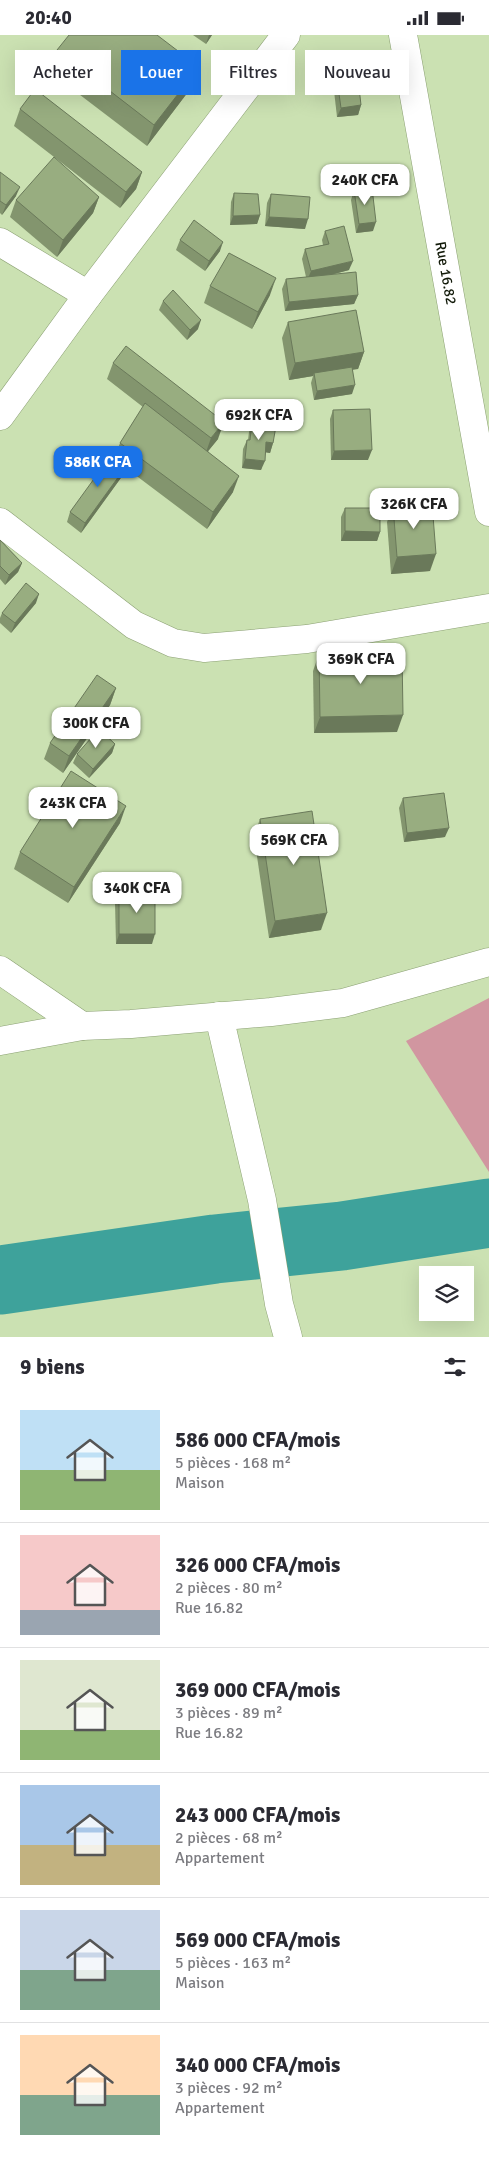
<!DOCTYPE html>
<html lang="fr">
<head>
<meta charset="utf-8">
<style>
  :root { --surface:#fff; --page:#f7f7f7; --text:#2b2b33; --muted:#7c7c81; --line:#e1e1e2; --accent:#1a73e8 }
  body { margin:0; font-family:Signika,sans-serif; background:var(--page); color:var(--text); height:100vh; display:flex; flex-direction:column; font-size:19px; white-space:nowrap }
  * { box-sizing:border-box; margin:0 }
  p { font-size:16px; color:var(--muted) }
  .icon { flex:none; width:28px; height:28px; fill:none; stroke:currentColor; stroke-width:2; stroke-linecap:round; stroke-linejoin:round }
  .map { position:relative; height:1302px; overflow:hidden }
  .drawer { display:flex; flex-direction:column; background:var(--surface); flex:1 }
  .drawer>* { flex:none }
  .banner { position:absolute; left:15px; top:15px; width:460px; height:45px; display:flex; gap:10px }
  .buttons { position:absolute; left:419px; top:1231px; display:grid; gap:10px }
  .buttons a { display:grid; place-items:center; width:55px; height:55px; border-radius:0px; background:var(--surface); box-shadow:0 5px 20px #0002; font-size:25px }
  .price { position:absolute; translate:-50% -42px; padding:0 11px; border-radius:10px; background:#fff; color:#222; font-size:16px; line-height:32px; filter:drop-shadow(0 1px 2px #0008) }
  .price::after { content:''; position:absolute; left:50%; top:30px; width:15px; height:11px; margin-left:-8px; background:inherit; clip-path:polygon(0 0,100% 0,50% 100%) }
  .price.selected { background:var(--accent); color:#fff }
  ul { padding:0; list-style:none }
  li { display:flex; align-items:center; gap:15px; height:125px; padding:0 20px }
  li+li { border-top:1px solid var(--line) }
  li span { display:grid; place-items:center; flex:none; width:140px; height:100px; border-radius:0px; color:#555 }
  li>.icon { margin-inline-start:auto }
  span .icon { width:60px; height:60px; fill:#fffc; stroke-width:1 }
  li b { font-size:21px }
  h2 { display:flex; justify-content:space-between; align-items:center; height:60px; padding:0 20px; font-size:21px }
  .chip { padding:0 18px; border-radius:0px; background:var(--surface); box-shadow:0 5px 20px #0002; font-size:18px; line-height:45px }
  .chip.selected { background:var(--accent); color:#fff }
  .status { display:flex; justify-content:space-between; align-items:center; height:35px; padding:0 25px; background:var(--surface); direction:ltr }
  .status svg { height:14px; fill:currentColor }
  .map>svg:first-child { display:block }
  .green { fill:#d196a0 }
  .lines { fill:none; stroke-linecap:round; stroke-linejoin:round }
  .river { stroke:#3ea29b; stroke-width:69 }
  .minor-casing { stroke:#8ba073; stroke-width:29 }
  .minor { stroke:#fff; stroke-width:28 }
  .wall { fill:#83956e }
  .shaded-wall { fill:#6a795a }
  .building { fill:#98ad80; stroke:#6a795a }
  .labels { text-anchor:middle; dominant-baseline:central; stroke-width:4; stroke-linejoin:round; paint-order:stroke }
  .street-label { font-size:15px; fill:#121a09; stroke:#d8efbf }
</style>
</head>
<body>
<div class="status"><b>20:40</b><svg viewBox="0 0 49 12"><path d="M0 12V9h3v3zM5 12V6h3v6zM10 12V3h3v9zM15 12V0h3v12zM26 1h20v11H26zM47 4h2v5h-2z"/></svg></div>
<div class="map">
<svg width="489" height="1302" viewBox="0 0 489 1302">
  <rect width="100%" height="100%" fill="#cbe1b2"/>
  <polygon class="green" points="489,963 489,1137 406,1006"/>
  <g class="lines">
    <polyline class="river" points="0,1245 215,1214 342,1201 489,1178"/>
    <defs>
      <g id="minor">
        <path id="s1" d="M 403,0 L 489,477"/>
        <polyline points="0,207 88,260"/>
        <polyline points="0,381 88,260 286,0"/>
        <polyline points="0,487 134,590 173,608 204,613 307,604 489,573"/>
        <polyline points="0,935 82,991"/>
        <polyline points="219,981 262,1165 279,1269 288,1302"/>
        <polyline points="0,1006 82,991 131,989 271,977 343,968 489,927"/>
      </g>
    </defs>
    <use href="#minor" class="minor-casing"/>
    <use href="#minor" class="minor"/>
  </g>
  <g class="wall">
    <polygon points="193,0 212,0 206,9"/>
    <polygon points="57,15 199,32 191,53 147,111 50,37"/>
    <polygon points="336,38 361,70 358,80 337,82 333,47"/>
    <polygon points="20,74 142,137 136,154 120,173 14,91"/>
    <polygon points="0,137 16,161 2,180 0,178"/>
    <polygon points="354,155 373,196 356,198 351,165"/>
    <polygon points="234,158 260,180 257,189 230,190 231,167"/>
    <polygon points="271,159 305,194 265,191 267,168"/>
    <polygon points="99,162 93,178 57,222 10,182 16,165"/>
    <polygon points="325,196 349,235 331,240 358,260 354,269 285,276 282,254 286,244 306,242 302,224 305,214 323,210 322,205"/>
    <polygon points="180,205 220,216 205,236 176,215"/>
    <polygon points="210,251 270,260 252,294 204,268"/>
    <polygon points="163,266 198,294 187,305 159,275"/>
    <polygon points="288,287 364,317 358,334 353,334 352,359 314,365 311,348 313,341 289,345 282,303"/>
    <polygon points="113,328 218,404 208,416 233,457 207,494 126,433 123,440 81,498 67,487 70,477 115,422 120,408 143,372 107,344"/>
    <polygon points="333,375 368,425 331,425 330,384"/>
    <polygon points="252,388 273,408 270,418 266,417 261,435 242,433 243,414 247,405 248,405 249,397"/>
    <polygon points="393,471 430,536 391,539 387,487"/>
    <polygon points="345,473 380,497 377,506 341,506 341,482"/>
    <polygon points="0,505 22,528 18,537 5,550 0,544"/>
    <polygon points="36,568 11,598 0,588 0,583 2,578"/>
    <polygon points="319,619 397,697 314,698 313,636"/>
    <polygon points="116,653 110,670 63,738 44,724 50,708"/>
    <polygon points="115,709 112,718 89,743 73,728 77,719"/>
    <polygon points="403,763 445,802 404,807 399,773"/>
    <polygon points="260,784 321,895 269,903 254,801"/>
    <polygon points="120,788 68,868 14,834 20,817"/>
    <polygon points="119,858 152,909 116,909 115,868"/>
  </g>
  <g class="shaded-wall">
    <polygon points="209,0 212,0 206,9"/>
    <polygon points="199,32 191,53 147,111 154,90"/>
    <polygon points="361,70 358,80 337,82 341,73"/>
    <polygon points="142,137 136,154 120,173 126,157"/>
    <polygon points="20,152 16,161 2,180 6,170"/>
    <polygon points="99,162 93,178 57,222 63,205"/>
    <polygon points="260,180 257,189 230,190 233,181"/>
    <polygon points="269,182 308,184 305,194 265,191"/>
    <polygon points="376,187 373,196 356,198 359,189"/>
    <polygon points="223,207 220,216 205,236 209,226"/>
    <polygon points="353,226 349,235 307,246 311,236"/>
    <polygon points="276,243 270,260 252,294 258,277"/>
    <polygon points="358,260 354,269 285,276 289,267"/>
    <polygon points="201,285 198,294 187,305 190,295"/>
    <polygon points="364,317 358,334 315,341 314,338 313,341 289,345 295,328"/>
    <polygon points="355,350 352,359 314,365 317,356"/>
    <polygon points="224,387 218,404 205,420 211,403"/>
    <polygon points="266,407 273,408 270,418 263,417"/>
    <polygon points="372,415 368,425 331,425 334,416"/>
    <polygon points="245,424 265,426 261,435 242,433"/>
    <polygon points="127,430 123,440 81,498 85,488"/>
    <polygon points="239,441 233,457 207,494 213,477"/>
    <polygon points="345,496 380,497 377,506 341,506"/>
    <polygon points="436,519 430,536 391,539 397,522"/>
    <polygon points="22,528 18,537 5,550 9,540"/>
    <polygon points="39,559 36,568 11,598 15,588"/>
    <polygon points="116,653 110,670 63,738 69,721"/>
    <polygon points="403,680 397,697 314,698 320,682"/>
    <polygon points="115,709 112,718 89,743 93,734"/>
    <polygon points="126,771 120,788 68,868 74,852"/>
    <polygon points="449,793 445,802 404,807 407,798"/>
    <polygon points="327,878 321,895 269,903 275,886"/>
    <polygon points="119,899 155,899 152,909 116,909"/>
  </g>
  <g class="building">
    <polygon points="69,0 157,0 199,32 154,90 57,15"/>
    <polygon points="357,35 361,70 341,73 336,38"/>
    <polygon points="35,54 142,137 126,157 20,74"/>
    <polygon points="54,122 99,162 63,205 16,165"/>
    <polygon points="0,137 20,152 6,170 0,166"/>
    <polygon points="372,153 376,187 359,189 354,155"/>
    <polygon points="234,158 258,159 260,180 233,181"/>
    <polygon points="271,159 310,162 308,184 269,182"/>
    <polygon points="194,185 223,207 209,226 180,205"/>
    <polygon points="344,191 353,226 311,236 305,214 329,209 325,196"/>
    <polygon points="229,218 276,243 258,277 210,251"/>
    <polygon points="356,237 358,260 289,267 286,244"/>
    <polygon points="173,255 201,285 190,295 163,266"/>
    <polygon points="356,275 364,317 295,328 288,287"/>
    <polygon points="126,311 224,387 211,403 113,328"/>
    <polygon points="352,332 355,350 317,356 314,338"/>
    <polygon points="145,368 239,441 213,477 120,408"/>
    <polygon points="370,374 372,415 334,416 333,375"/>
    <polygon points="252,388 276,391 273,408 266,407 265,426 245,424 247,405 250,405"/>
    <polygon points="112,419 127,430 85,488 70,477"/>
    <polygon points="432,468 436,519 397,522 393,471"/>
    <polygon points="345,473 380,473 380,497 345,496"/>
    <polygon points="0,505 22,528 9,540 0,531"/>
    <polygon points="26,548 39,559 15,588 2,578"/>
    <polygon points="402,618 403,680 320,682 319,619"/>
    <polygon points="97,640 116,653 69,721 50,708"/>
    <polygon points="99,694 115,709 93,734 77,719"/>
    <polygon points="71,736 126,771 74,852 20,817"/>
    <polygon points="444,758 449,793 407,798 403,763"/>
    <polygon points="312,776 327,878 275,886 260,784"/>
    <rect x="119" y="858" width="36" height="41"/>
  </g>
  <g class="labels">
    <g class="street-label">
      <text stroke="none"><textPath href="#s1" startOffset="242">Rue 16.82</textPath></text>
    </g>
  </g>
</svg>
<div class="buttons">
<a><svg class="icon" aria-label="layers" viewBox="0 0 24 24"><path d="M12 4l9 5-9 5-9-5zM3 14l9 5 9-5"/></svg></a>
</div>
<b class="price" style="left:365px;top:171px">240K CFA</b>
<b class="price" style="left:259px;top:406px">692K CFA</b>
<b class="price selected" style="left:98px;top:453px">586K CFA</b>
<b class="price" style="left:414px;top:495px">326K CFA</b>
<b class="price" style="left:361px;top:650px">369K CFA</b>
<b class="price" style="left:96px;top:714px">300K CFA</b>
<b class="price" style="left:73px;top:794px">243K CFA</b>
<b class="price" style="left:294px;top:831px">569K CFA</b>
<b class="price" style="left:137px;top:879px">340K CFA</b>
<div class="banner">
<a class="chip">Acheter</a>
<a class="chip selected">Louer</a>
<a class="chip">Filtres</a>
<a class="chip">Nouveau</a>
</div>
</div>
<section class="drawer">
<h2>9 biens<svg class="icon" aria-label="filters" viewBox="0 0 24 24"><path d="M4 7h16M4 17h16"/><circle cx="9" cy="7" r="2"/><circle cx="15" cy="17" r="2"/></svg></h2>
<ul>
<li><span style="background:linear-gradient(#bfe0f5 60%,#8fb573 0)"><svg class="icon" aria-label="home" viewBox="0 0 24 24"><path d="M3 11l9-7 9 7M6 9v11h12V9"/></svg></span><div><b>586 000 CFA/mois</b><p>5 pièces · 168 m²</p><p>Maison</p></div></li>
<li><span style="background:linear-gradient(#f6c9c9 75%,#9aa5b1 0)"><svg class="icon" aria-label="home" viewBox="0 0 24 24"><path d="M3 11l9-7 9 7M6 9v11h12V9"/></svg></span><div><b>326 000 CFA/mois</b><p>2 pièces · 80 m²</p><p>Rue 16.82</p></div></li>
<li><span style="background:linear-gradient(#dfe7d0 70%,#8fb573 0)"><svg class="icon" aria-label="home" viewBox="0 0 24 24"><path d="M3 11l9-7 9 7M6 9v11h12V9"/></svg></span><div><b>369 000 CFA/mois</b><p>3 pièces · 89 m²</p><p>Rue 16.82</p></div></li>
<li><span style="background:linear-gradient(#a9c7e8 60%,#c2b280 0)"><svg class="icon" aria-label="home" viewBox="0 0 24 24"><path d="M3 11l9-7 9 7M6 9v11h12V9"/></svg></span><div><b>243 000 CFA/mois</b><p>2 pièces · 68 m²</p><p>Appartement</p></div></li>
<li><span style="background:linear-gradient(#c9d6e8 60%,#7fa58c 0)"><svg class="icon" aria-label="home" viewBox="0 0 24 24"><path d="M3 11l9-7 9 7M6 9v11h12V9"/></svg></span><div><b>569 000 CFA/mois</b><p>5 pièces · 163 m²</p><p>Maison</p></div></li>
<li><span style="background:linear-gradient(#ffd9b3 60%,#7fa58c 0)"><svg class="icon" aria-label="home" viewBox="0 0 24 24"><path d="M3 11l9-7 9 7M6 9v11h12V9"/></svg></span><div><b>340 000 CFA/mois</b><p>3 pièces · 92 m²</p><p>Appartement</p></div></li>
</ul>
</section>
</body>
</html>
